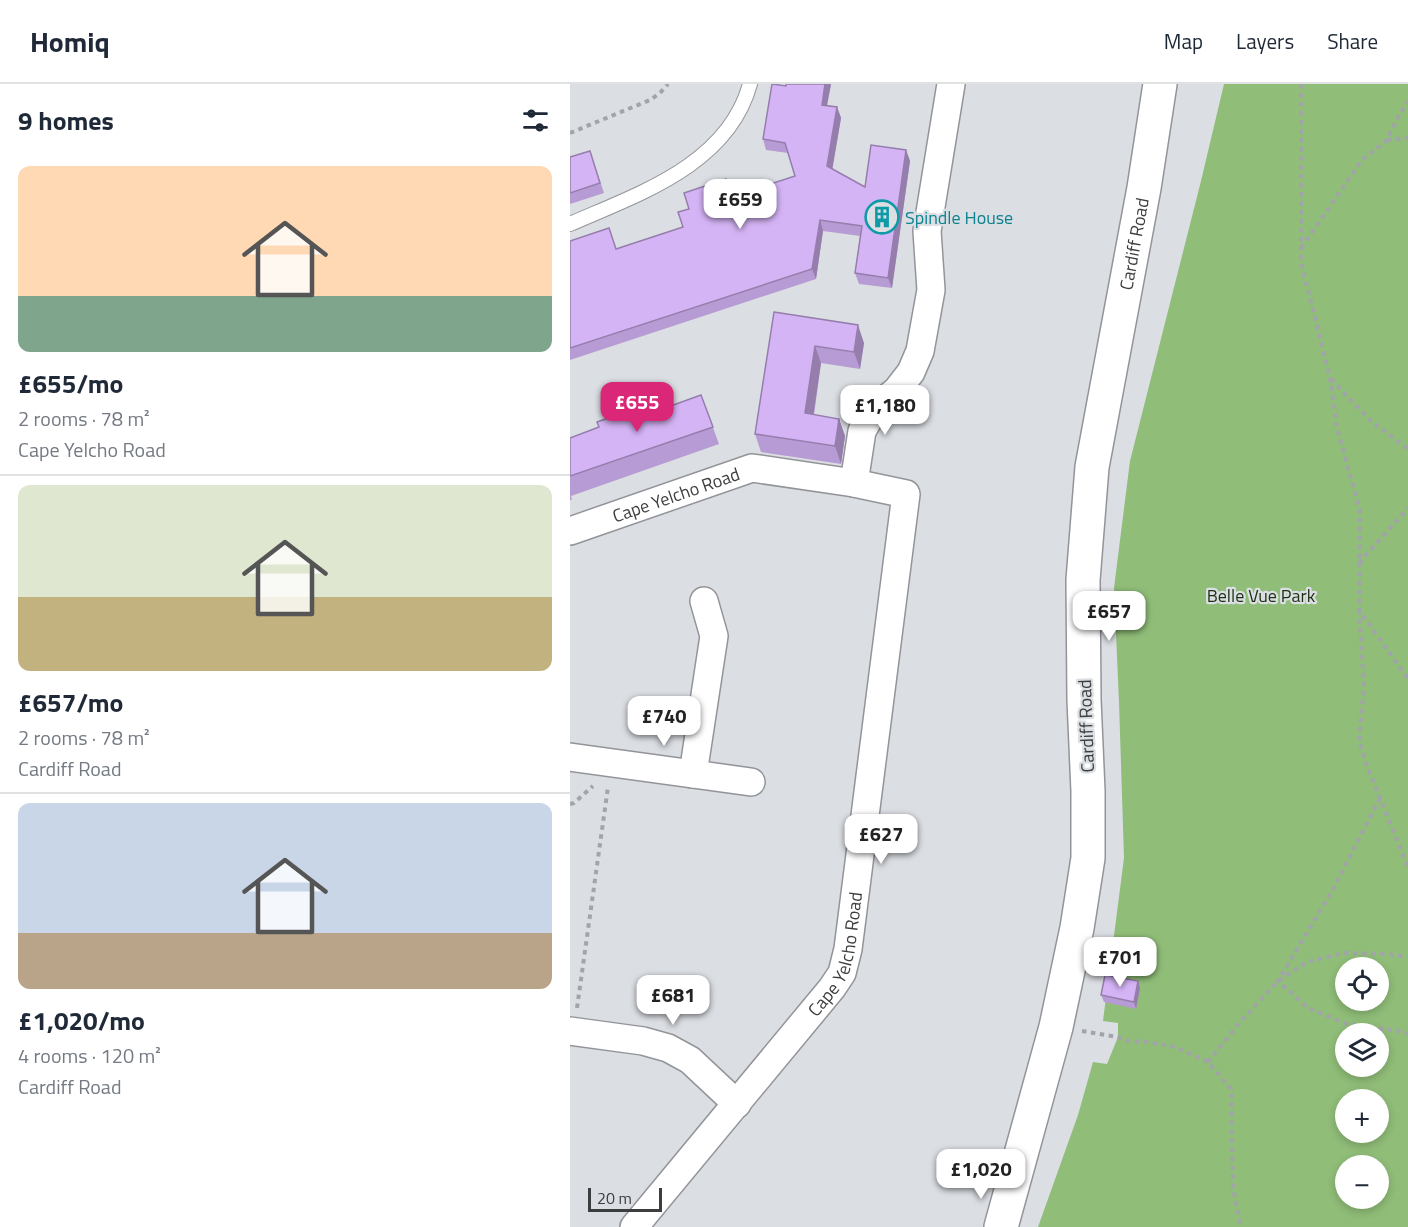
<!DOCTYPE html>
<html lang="en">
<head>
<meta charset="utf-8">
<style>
  :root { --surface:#fff; --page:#f6f6f7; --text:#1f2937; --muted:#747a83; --line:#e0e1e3; --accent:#db2777 }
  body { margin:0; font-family:"Titillium Web",sans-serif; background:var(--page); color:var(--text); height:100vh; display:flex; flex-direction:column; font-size:22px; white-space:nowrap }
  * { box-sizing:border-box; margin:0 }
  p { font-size:20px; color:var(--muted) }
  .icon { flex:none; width:33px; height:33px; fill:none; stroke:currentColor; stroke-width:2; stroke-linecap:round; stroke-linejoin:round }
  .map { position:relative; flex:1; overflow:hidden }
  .sheet { display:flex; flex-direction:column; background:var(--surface); width:570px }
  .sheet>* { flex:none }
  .buttons { position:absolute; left:765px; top:873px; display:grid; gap:12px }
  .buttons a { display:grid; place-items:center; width:54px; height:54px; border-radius:50%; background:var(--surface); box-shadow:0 3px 9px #0003; font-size:30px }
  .scale { position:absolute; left:18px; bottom:15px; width:74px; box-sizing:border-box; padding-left:6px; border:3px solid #3b3d3e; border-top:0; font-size:16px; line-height:21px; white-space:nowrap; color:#3b3d3e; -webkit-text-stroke:4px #dbdee3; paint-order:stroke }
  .price { position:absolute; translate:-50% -51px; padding:0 14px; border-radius:12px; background:#fff; color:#222; font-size:20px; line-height:39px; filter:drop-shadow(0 2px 3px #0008) }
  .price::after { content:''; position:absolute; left:50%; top:36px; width:18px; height:14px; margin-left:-9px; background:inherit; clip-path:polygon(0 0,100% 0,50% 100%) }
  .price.active { background:var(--accent); color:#fff }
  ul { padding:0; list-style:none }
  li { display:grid; align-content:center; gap:12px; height:318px; padding:0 18px }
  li+li { border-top:2px solid var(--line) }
  li span { display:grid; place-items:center; height:186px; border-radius:12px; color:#555 }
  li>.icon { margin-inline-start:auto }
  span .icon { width:108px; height:108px; fill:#fffc; stroke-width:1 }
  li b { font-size:26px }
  h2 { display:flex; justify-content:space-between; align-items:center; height:72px; padding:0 18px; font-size:26px }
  header { display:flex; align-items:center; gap:36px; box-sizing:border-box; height:84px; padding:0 30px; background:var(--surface); border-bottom:2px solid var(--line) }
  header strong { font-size:28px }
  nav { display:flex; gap:33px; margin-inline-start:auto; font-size:21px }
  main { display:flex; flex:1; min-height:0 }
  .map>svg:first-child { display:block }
  .green { fill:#90bd78; fill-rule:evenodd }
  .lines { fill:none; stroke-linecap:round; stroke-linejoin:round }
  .lane-casing { stroke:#929499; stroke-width:16 }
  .street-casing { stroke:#929499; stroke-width:30 }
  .secondary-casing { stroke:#929499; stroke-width:36 }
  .path { stroke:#a1a4a8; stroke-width:4; stroke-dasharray:4.5 4.5; stroke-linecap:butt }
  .lane { stroke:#fff; stroke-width:14 }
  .street { stroke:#fff; stroke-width:27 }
  .secondary { stroke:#fff; stroke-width:33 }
  .wall { fill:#b79bd4 }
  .shaded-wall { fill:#957eac }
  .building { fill:#d5b4f6; stroke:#957eac; stroke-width:1.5 }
  .labels { text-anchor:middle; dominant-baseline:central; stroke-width:4.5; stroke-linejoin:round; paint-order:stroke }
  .culture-label { font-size:18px; fill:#0d838f; stroke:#dbdee3; text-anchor:start }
  .street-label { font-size:18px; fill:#3b3d3e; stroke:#dbdee3 }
  .park-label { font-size:18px; fill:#1c3110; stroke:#dbdee3 }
</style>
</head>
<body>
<header>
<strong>Homiq</strong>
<nav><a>Map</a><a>Layers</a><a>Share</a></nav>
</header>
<main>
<section class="sheet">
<h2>9 homes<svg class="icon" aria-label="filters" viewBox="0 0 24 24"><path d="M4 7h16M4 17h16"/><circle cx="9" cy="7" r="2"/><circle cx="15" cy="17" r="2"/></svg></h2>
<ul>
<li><span style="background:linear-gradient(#ffd9b3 70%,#7fa58c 0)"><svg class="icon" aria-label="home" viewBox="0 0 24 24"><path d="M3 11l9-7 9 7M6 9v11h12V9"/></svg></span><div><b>£655/mo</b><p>2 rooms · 78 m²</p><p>Cape Yelcho Road</p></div></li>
<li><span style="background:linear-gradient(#dfe7d0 60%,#c2b280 0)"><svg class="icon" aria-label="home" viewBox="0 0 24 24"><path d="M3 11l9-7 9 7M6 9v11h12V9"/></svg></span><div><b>£657/mo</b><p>2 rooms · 78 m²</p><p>Cardiff Road</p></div></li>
<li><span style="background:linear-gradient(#c9d6e8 70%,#b9a48a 0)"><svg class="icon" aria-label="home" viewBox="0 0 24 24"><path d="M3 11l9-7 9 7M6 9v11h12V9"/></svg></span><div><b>£1,020/mo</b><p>4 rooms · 120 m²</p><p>Cardiff Road</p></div></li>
</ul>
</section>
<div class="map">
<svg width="838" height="1143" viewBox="0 0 838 1143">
  <rect width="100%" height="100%" fill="#dbdee3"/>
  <path class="green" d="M 654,0 L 838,0 L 838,1143 L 468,1143 L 508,1031 L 523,978 L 537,980 L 548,953 L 548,939 L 533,937 L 554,774 L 549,618 L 544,504 L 560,377 L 631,97 ZM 776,884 L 808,884 L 808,916 L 776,916 ZM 776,950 L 808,950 L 808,982 L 776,982 ZM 776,1016 L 808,1016 L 808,1048 L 776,1048 ZM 776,1082 L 808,1082 L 808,1114 L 776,1114 Z"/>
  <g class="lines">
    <defs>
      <path id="lane" d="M 0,140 C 68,110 158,81 180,0"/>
      <g id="street">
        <path id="s1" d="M 0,447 L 182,384 L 284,399 L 292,347 L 300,333 L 309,321 L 327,306 L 341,288 L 350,267 L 361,206 L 357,147 L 381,0"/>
        <polyline points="0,673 181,698"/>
        <polyline points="123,690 144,552 134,517"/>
        <polyline points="0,947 73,957 98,964 120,976 167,1020"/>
        <path id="s2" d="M 64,1143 L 262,904 L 272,889 L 278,865 L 336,410 L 284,399"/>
      </g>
      <g id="secondary">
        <path id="s3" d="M 431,1143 L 486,943 L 507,844 L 518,774 L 518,707 L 514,616 L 513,496 L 522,383 L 574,104 L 590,0"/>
      </g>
    </defs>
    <use href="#lane" class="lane-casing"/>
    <use href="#street" class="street-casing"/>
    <use href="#secondary" class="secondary-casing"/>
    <g class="path">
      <polyline points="731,0 731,178 760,294 767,344 790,427 789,526 838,595"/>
      <polyline points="0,49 80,16 90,9 98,0"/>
      <polyline points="817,56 838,54"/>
      <polyline points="731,164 792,76 816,57 830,29 838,18"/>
      <polyline points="761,295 801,337 838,365"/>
      <polyline points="789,479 838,424"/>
      <polyline points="789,526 794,602 789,657 798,685 838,783"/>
      <polyline points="810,714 763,805 708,897 738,924 777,940 829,947 838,950"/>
      <polyline points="0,720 4,719 23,702"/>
      <polyline points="7,924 38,703"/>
      <polyline points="512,947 548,953 558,957 578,958 605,963 638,978 661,1005 663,1104 671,1143"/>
      <polyline points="638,978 670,938 708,897 737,878 774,869 817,870 838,873"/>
    </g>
    <use href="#lane" class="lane"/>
    <use href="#street" class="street"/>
    <use href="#secondary" class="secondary"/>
  </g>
  <g class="wall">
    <polygon points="216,0 261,0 257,22 267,23 271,34 262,85 295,103 336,66 340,77 322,204 289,200 285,189 290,152 253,147 246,195 0,276 0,157 47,165 113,143 162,113 225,92 218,69 196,66 193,55"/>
    <polygon points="20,67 34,109 0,120 0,73"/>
    <polygon points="204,228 294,259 290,285 251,279 244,331 269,335 275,352 271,380 191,368 185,350"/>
    <polygon points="131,311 149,360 1,412 2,416 0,416 0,354 95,324"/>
    <polygon points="568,897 570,904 566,925 534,918 531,911"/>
  </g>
  <g class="shaded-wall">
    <polygon points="255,0 261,0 255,31 252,21"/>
    <polygon points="267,23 271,34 261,93 257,82"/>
    <polygon points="336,66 340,77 322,204 318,194"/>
    <polygon points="250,136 253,147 246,195 242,185"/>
    <polygon points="288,241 294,259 290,285 284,268"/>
    <polygon points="245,262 251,279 241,347 235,329"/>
    <polygon points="269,335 275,352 271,380 265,362"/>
    <polygon points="568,897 570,904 566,925 564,918"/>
  </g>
  <g class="building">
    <polygon points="202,0 216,2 216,0 255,0 252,21 267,23 257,82 295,103 301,61 336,66 318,194 285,189 292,142 250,136 242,185 0,264 0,157 39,144 46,165 113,143 108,128 119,125 114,109 156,95 161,113 225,92 215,59 193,55"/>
    <polygon points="20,67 30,99 0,109 0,73"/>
    <polygon points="204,228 288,241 284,268 245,262 235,329 269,335 265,362 185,350"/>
    <polygon points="131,311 143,343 0,392 0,354 29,343 27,338 92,315 95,324"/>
    <polygon points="535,891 568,897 564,918 531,911"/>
  </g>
  <defs>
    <symbol id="building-ring" viewBox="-11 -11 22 22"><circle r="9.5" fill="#dbdee3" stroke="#0f9aa8" stroke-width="1.5"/><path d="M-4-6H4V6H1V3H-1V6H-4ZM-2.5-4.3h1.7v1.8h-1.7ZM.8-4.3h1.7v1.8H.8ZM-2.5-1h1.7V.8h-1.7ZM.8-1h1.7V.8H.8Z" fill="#0f9aa8"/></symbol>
  </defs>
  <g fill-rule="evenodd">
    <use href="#building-ring" x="293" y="114" width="38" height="38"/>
  </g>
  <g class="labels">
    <g class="culture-label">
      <text x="335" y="133">Spindle House</text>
    </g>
    <g class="street-label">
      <text stroke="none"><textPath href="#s3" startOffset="998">Cardiff Road</textPath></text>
      <text stroke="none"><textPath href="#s1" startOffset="112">Cape Yelcho Road</textPath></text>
      <text transform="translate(516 642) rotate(-92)">Cardiff Road</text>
      <text stroke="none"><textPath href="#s2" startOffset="344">Cape Yelcho Road</textPath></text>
    </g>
    <g class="park-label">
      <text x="691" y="511">Belle Vue Park</text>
    </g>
  </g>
</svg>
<div class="buttons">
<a><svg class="icon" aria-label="locate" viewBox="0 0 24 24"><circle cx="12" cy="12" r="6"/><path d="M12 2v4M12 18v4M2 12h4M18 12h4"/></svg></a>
<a><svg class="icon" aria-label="layers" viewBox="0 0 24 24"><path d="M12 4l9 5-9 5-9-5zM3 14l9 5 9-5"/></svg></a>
<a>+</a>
<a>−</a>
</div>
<div class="scale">20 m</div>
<b class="price" style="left:170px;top:146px">£659</b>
<b class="price active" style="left:67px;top:349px">£655</b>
<b class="price" style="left:315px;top:352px">£1,180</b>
<b class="price" style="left:539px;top:558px">£657</b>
<b class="price" style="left:94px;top:663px">£740</b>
<b class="price" style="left:311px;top:781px">£627</b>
<b class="price" style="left:550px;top:904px">£701</b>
<b class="price" style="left:103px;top:942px">£681</b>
<b class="price" style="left:411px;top:1116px">£1,020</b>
</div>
</main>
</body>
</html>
